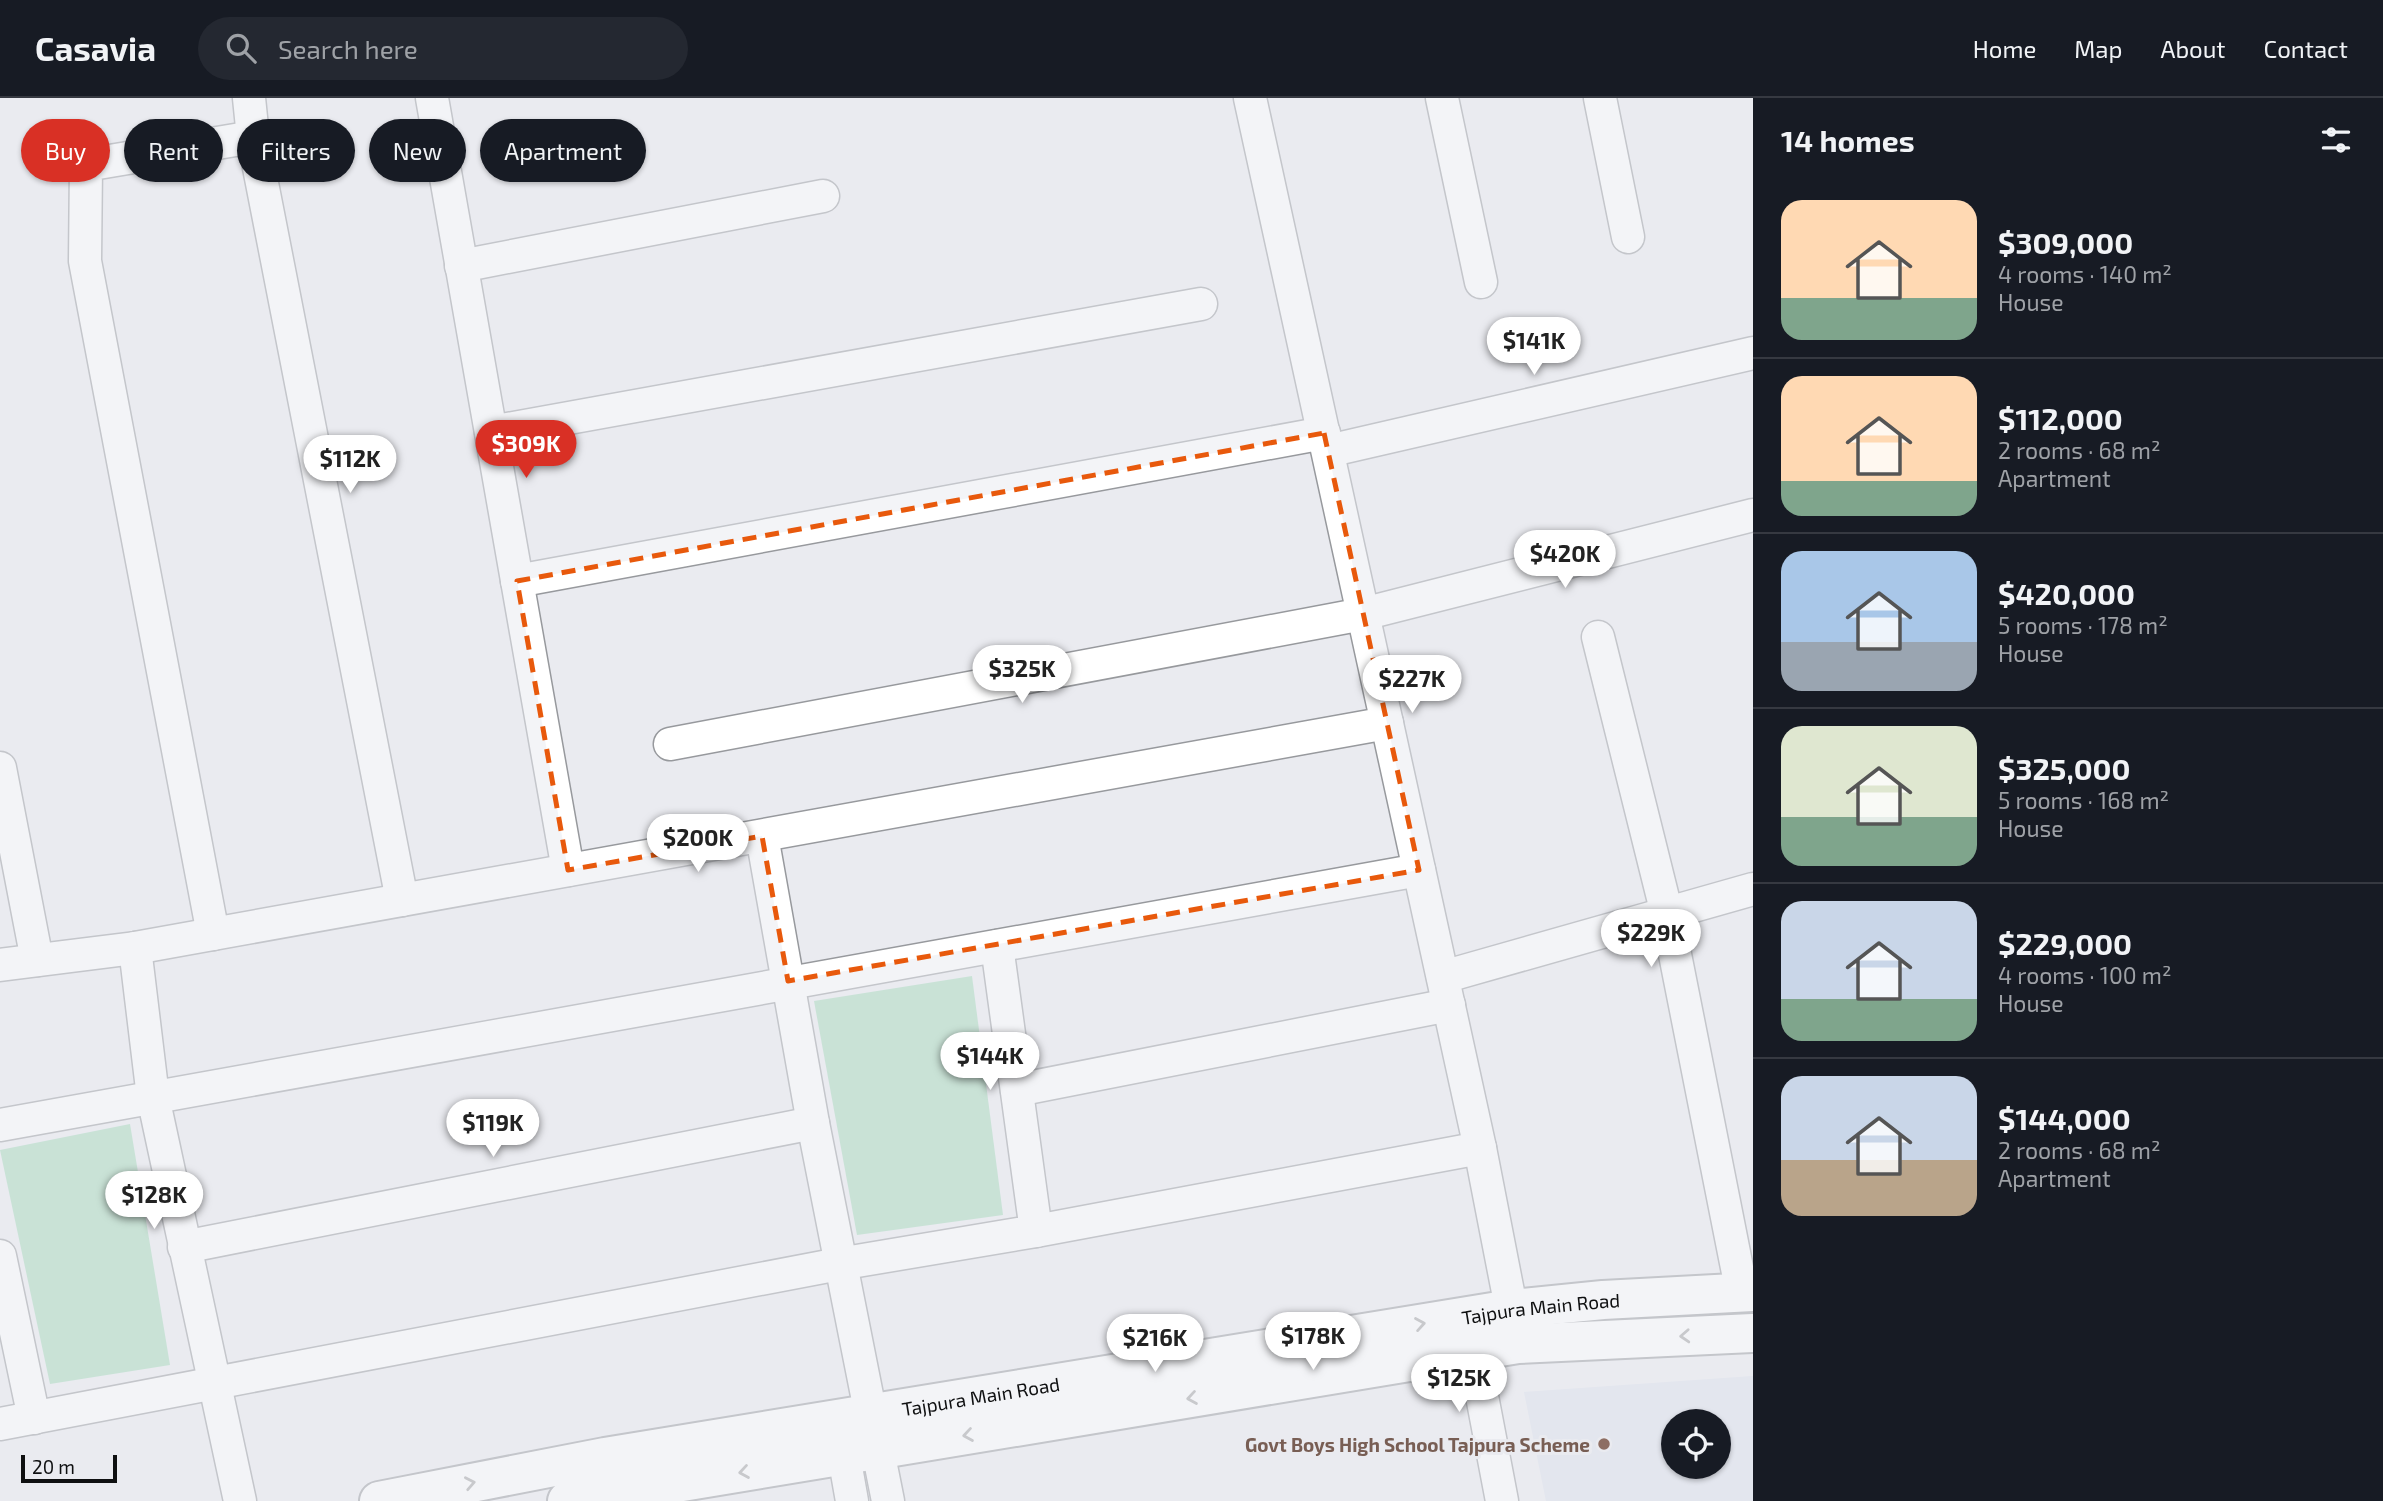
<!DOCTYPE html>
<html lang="en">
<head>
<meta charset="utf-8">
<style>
  :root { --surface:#171b24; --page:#242831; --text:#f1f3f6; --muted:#9ea1a6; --line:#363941; --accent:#d93025 }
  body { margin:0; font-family:"Exo 2",sans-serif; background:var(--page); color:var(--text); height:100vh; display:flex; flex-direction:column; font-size:26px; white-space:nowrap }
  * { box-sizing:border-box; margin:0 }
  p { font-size:23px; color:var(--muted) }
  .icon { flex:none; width:38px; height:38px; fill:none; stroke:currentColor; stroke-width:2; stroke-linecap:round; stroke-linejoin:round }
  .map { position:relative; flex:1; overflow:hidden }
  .side { display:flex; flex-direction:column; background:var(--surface); width:630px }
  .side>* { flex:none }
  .top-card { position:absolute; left:21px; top:21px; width:665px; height:63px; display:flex; gap:14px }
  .controls { position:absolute; left:1661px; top:1311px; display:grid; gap:14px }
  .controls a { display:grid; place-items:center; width:70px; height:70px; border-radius:50%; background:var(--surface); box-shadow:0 2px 5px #0004; font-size:35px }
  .scale { position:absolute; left:21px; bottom:18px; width:96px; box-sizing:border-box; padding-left:7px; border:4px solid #0f1011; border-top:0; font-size:19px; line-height:24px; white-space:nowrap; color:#0f1011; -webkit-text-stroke:5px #eaebf0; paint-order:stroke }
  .price { position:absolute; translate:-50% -60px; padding:0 16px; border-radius:24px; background:#fff; color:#222; font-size:23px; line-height:46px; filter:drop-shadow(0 2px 4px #0008) }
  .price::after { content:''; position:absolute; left:50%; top:42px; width:21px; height:16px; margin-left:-10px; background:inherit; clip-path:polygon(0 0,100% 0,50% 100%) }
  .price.selected { background:var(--accent); color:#fff }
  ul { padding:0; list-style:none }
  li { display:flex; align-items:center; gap:21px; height:175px; padding:0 28px }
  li+li { border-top:2px solid var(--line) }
  li span { display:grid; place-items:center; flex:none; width:196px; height:140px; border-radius:21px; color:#555 }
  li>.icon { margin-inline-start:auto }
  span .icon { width:84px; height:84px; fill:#fffc; stroke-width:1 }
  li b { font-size:30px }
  h2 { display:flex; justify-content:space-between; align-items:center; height:84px; padding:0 28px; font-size:30px }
  .chip { padding:0 24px; border-radius:32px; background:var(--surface); box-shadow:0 2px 5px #0004; font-size:24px; line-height:63px }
  .chip.selected { background:var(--accent); color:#fff }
  header { display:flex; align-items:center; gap:42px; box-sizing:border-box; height:98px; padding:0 35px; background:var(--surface); border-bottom:2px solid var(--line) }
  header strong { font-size:33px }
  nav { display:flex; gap:38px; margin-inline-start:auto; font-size:24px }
  .search { width:490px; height:63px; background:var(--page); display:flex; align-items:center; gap:18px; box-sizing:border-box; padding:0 24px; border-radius:38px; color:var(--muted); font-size:26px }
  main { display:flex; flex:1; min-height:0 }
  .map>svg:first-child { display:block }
  .built { fill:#dbdfeb; fill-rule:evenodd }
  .green { fill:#a2d8b7 }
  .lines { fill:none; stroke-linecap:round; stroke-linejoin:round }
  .street-casing { stroke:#97999d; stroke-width:35 }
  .secondary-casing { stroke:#97999d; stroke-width:42 }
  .street { stroke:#fff; stroke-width:32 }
  .secondary { stroke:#fff; stroke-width:38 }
  .oneway { stroke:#9f9fa0 }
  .marked { fill:none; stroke:#e8590c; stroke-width:5; stroke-dasharray:14 9; stroke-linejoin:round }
  .education-dot { fill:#8d6e63; stroke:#eaebf0; stroke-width:2.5 }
  .labels { text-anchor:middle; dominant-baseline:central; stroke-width:6; stroke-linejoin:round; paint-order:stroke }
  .street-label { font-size:19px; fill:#0f1011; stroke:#eaebf0 }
  .education-label { font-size:19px; font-weight:bold; fill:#785e54; stroke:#eaebf0; text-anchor:end }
</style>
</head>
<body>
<header>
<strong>Casavia</strong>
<div class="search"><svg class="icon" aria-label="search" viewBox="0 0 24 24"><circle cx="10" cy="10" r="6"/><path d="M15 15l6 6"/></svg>Search here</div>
<nav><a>Home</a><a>Map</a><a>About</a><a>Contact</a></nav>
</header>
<main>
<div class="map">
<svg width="1753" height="1403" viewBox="0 0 1753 1403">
  <rect width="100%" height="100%" fill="#eaebf0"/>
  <path class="built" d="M 1753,1278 L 1753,1403 L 1546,1403 L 1524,1294 ZM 1673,1323 L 1718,1323 L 1718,1368 L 1673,1368 Z"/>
  <g class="green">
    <polygon points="972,878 1003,1117 857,1137 814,903"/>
    <polygon points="130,1026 170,1267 50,1286 0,1052"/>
  </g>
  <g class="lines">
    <defs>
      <g id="street">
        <polyline points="249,0 253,39 402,802"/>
        <polyline points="432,0 568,772"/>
        <polyline points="1250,0 1480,1050 1516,1235"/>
        <polyline points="1442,0 1481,184"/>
        <polyline points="1600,0 1628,139"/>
        <polyline points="461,168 823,98"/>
        <polyline points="491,334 1201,206"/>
        <polyline points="1328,353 1753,255"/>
        <polyline points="517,483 1324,335"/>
        <polyline points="1598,539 1667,816 1742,1195"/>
        <polyline points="670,646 1363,516 1753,417"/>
        <polyline points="0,670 37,862"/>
        <polyline points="762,738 813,1025 888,1403"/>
        <polyline points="213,836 85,163 86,67 253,39"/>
        <polyline points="997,848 1036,1133"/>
        <polyline points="135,850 153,999 240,1403"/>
        <polyline points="0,867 135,850 1387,625"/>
        <polyline points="1443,879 1753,791"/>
        <polyline points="1017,992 1449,907"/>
        <polyline points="0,1027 1419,772"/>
        <polyline points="184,1149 813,1025"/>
        <polyline points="0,1158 34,1320"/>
        <polyline points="1469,1230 1502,1403"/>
        <polyline points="0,1326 839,1166 1036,1133 1480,1050"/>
        <polyline points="840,1335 852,1403"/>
      </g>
      <g id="secondary">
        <path id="s1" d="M 379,1403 L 605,1359 L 1511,1211 L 1603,1202 L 1753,1194"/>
        <polyline points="567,1403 1518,1246 1753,1235"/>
      </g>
    </defs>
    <use href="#street" class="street-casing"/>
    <use href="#secondary" class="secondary-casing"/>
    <use href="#street" class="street"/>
    <use href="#secondary" class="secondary"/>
  </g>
  <defs><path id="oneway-chevron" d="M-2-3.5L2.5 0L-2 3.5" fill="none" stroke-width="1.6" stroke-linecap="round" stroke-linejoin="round" transform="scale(1.75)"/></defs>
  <g class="oneway">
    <use href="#oneway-chevron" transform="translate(1420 1226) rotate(-10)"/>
    <use href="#oneway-chevron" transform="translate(1685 1238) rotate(177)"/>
    <use href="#oneway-chevron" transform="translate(1192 1300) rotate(171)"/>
    <use href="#oneway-chevron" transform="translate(968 1337) rotate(171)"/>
    <use href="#oneway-chevron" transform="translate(744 1374) rotate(171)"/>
    <use href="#oneway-chevron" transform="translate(470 1385) rotate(-11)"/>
  </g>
  <path d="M0 0H1753V1403H0ZM 1324,335 L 1419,772 L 788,883 L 762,738 L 568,772 L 517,483 Z" fill="#eaebf0" fill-opacity=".55" fill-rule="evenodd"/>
  <path class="marked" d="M 1324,335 L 1419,772 L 788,883 L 762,738 L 568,772 L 517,483 Z"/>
  <circle class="education-dot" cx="1604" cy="1346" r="7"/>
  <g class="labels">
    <g class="street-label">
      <text stroke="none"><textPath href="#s1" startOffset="1178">Tajpura Main Road</textPath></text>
      <text stroke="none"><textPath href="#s1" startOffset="611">Tajpura Main Road</textPath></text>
    </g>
    <g class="education-label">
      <text x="1590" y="1346">Govt Boys High School Tajpura Scheme</text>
    </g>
  </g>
</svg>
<div class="controls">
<a><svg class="icon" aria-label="locate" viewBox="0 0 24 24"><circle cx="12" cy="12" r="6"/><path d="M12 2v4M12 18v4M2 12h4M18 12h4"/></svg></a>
</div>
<div class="scale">20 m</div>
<b class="price" style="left:1534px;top:279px">$141K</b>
<b class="price selected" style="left:526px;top:382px">$309K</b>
<b class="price" style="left:350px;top:397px">$112K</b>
<b class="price" style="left:1565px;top:492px">$420K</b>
<b class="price" style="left:1022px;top:607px">$325K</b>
<b class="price" style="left:1412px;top:617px">$227K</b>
<b class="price" style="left:698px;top:776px">$200K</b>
<b class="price" style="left:1651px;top:871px">$229K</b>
<b class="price" style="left:990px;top:994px">$144K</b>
<b class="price" style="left:493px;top:1061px">$119K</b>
<b class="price" style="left:154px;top:1133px">$128K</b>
<b class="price" style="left:1313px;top:1274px">$178K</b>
<b class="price" style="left:1155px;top:1276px">$216K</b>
<b class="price" style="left:1459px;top:1316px">$125K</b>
<div class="top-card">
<a class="chip selected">Buy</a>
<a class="chip">Rent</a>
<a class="chip">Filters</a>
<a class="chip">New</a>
<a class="chip">Apartment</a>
</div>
</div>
<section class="side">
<h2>14 homes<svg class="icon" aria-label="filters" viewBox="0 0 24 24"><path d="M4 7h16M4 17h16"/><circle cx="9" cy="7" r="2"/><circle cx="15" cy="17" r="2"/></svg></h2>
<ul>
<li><span style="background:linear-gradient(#ffd9b3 70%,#7fa58c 0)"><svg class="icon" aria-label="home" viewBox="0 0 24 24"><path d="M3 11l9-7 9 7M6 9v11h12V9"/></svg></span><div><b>$309,000</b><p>4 rooms · 140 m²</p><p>House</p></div></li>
<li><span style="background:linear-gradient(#ffd9b3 75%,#7fa58c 0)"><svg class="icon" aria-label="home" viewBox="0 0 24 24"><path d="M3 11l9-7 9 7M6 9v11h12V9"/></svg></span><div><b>$112,000</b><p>2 rooms · 68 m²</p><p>Apartment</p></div></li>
<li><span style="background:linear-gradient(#a9c7e8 65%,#9aa5b1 0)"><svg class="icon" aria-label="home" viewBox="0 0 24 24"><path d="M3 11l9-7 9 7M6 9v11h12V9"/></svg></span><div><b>$420,000</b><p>5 rooms · 178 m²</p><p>House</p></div></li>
<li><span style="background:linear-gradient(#dfe7d0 65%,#7fa58c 0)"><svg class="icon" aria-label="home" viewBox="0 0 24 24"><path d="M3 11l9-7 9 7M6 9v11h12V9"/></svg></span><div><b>$325,000</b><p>5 rooms · 168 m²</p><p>House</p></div></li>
<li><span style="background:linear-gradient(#c9d6e8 70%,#7fa58c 0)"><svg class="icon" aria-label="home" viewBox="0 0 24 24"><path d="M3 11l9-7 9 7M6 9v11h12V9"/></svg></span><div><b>$229,000</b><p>4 rooms · 100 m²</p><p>House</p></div></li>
<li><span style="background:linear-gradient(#c9d6e8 60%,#b9a48a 0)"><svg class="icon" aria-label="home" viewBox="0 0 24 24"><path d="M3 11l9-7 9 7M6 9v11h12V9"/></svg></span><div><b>$144,000</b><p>2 rooms · 68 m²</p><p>Apartment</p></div></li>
</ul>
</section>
</main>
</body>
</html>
